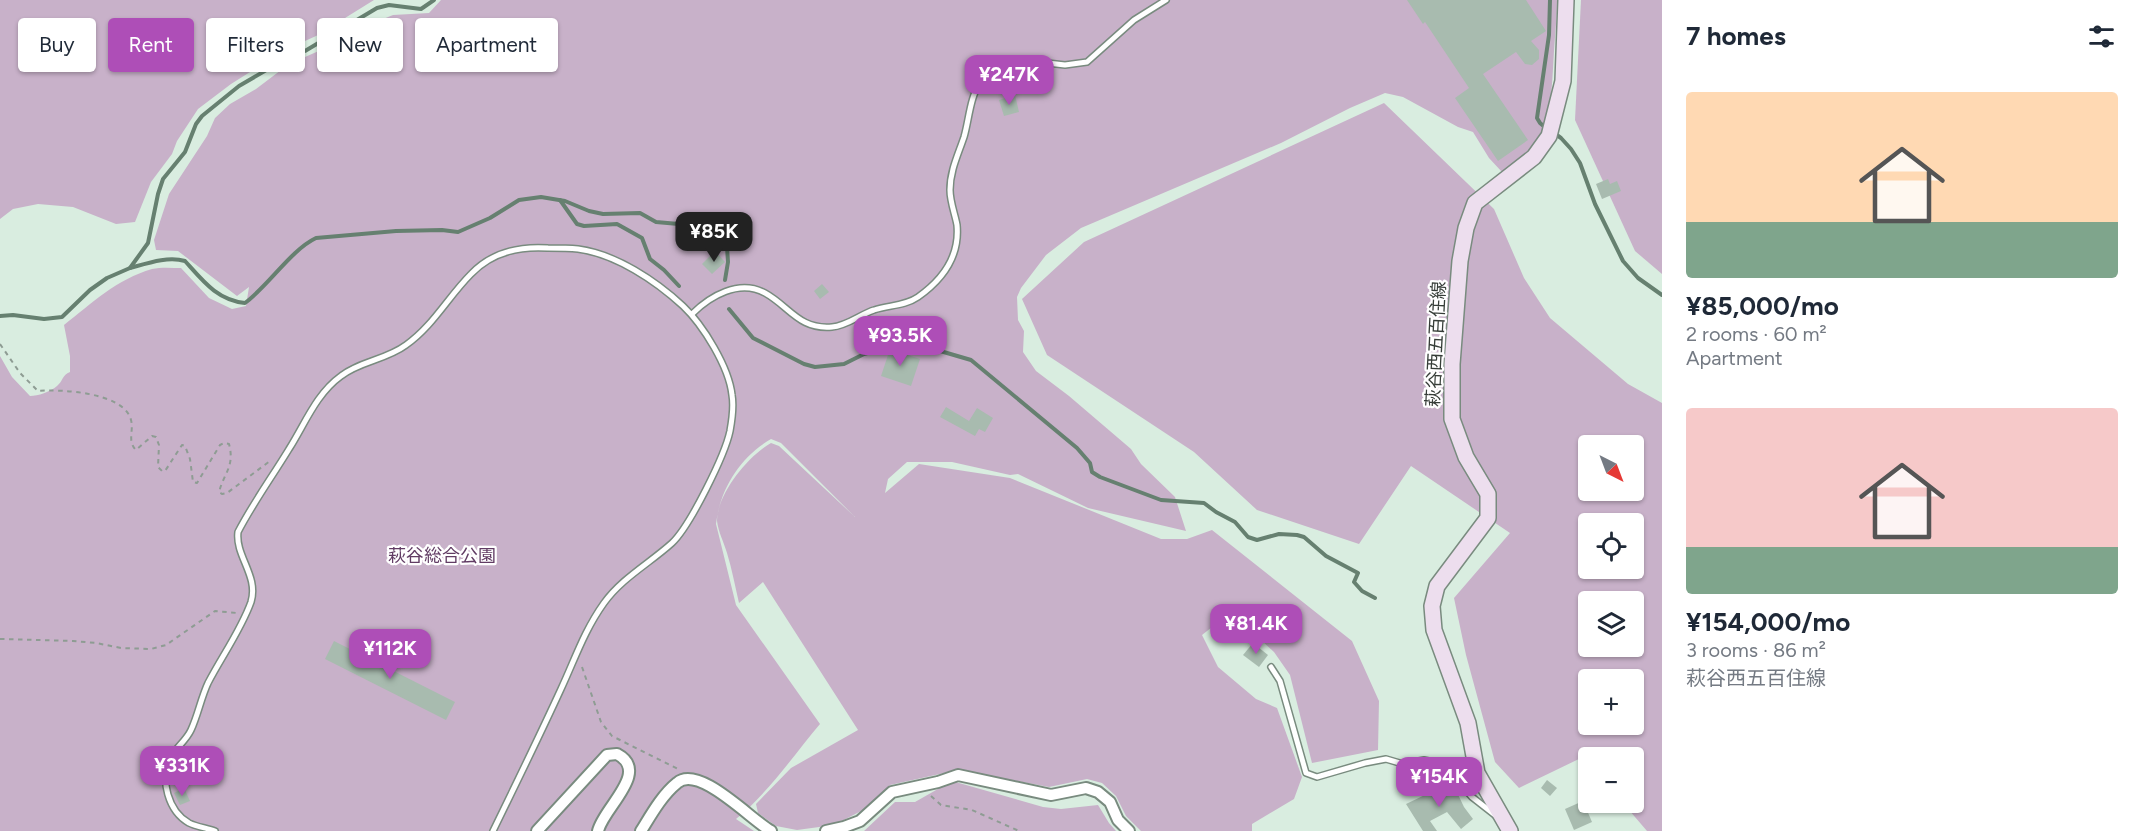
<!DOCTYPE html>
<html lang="en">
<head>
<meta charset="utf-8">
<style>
  :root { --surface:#fff; --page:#f2f2f3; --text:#1f2937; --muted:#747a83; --accent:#ae4eb7 }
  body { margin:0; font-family:Figtree,"Noto Sans JP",sans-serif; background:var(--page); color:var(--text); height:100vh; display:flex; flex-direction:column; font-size:22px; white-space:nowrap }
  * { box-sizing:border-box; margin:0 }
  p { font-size:20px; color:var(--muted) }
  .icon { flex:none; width:33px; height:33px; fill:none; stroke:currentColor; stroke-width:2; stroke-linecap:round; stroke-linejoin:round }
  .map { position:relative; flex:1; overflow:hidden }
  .panel { display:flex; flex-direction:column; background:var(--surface); width:480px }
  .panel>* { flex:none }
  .guide { position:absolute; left:18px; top:18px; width:570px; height:54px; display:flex; gap:12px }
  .needle { width:39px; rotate:138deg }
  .tools { position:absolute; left:1578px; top:435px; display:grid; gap:12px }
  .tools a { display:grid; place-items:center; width:66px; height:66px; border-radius:6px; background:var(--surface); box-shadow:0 2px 4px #0004; font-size:30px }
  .price { position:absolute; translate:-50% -51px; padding:0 14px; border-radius:12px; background:var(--accent); color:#fff; font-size:20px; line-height:39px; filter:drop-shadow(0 2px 3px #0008) }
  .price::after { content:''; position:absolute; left:50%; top:36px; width:18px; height:14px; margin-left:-9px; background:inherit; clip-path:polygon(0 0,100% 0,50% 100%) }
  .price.selected { background:#222; color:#fff }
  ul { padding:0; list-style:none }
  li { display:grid; align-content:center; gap:12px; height:318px; padding:0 24px }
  li span { display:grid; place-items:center; height:186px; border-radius:6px; color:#555 }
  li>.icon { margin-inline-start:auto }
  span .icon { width:108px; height:108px; fill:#fffc; stroke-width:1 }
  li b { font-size:26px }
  h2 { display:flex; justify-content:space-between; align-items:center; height:72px; padding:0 24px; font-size:26px }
  .tag { padding:0 21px; border-radius:6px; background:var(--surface); box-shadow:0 2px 4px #0004; font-size:21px; line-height:54px }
  .tag.selected { background:var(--accent); color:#fff }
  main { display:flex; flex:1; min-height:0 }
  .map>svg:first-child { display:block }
  .green { fill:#c8b1c9; fill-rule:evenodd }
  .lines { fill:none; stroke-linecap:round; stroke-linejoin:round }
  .stream { stroke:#668070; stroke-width:4 }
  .building { fill:#a8bbaf }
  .service-casing { stroke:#798b7f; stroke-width:8 }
  .minor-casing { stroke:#798b7f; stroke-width:14 }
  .secondary-casing { stroke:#798b7f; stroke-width:18 }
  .path { stroke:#8e9c93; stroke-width:2; stroke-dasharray:4.5 4.5; stroke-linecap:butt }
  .service { stroke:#fff; stroke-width:5 }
  .minor { stroke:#fff; stroke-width:10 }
  .secondary { stroke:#eddeee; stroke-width:15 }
  .labels { text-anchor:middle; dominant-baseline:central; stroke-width:4.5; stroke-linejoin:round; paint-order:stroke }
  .street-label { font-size:18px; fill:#363d38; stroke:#fff }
  .park-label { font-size:18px; fill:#613c64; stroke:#fff }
</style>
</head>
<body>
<main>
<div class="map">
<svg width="1662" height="831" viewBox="0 0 1662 831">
  <rect width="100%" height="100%" fill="#d9ede0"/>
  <g class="green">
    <polygon points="0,0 374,0 316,36 294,46 261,65 231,84 198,109 177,141 172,154 151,182 135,222 116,224 73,207 38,204 13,209 0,219"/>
    <path d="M 441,0 L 1557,0 C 1557,17 1555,34 1554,51 C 1551,98 1553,150 1502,172 L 1489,158 L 1473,132 L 1458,127 L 1403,97 L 1385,93 L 1350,108 L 1281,143 L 1081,228 L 1046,255 L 1021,288 L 1017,297 L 1018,320 L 1024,331 L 1023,352 L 1036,371 L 1069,396 L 1131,449 L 1141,464 L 1175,497 L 1186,531 L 1088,508 L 1018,474 L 1010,475 L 952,462 L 907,462 L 888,479 L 885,493 L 919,464 L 1010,478 L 1161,539 L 1187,539 L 1212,530 L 1352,641 L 1379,701 L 1378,750 L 1312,763 L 1290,675 L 1274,652 L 1231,612 L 1202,635 L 1218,667 L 1256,699 L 1277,708 L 1302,777 L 1294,799 L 1252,824 L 1252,831 L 1141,831 L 1126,816 L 1116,796 L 1102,783 L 1087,779 L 1049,787 L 958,770 L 890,785 L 863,810 L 834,825 L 797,830 L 776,826 L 758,813 L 756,804 L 791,768 L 858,730 L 763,582 L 739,603 C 735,586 732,569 727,553 C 724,543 718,531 717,521 C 717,494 748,456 771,443 L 779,446 L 855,517 L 781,443 L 771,439 C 740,457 720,489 716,524 L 736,605 L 820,724 C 793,756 769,792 736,819 L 754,831 L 0,831 L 0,356 L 12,377 L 30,396 C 38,396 50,392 57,386 C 63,381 62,375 70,372 L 70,356 L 64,325 C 92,303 117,279 152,269 C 161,267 172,268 181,268 L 209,298 L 232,309 L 246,306 L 249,287 L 237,296 L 178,251 L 156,250 L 154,240 L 169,194 L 207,136 L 215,118 L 230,104 L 256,89 L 289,64 L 337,43 L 371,24 L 393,15 L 429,13 Z"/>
    <polygon points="1581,0 1662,0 1662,274 1635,251 1575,120"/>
    <path d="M 1384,103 L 1494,209 L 1524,278 L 1550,318 L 1628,384 L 1662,403 L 1662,831 L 1647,831 L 1623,803 L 1634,802 L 1634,758 L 1588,758 L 1588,763 L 1583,757 L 1519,788 L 1495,762 L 1466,655 L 1454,598 L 1510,533 L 1411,466 L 1359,544 L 1257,510 L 1194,452 L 1047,355 L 1022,299 L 1084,242 ZM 1588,446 L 1634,446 L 1634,490 L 1588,490 ZM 1588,524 L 1634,524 L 1634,568 L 1588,568 ZM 1588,602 L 1634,602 L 1634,646 L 1588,646 ZM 1588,680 L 1634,680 L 1634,724 L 1588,724 Z"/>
    <polygon points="952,781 1043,807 1061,809 1098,805 1109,823 1116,831 864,831 895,802 915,802"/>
  </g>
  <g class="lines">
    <g class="stream">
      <polyline points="1547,129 1540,123 1537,118 1549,35 1550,0"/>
      <polyline points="1554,133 1561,138 1571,149 1580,163 1595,204 1623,261 1638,278 1662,295"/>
      <polyline points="560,200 577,224 584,226 617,224 642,238 650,259 664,270 679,286"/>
      <path d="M 130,268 C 148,263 168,256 185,261 C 203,281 217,300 245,303 C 269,285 291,250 316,238 L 396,231 L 442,230 L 458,232 L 490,218 L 519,200 L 541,197 L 565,201 L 589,211 L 603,214 L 640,213 L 656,222 L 690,225 L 700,228 L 718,239 L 727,247 L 728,262 L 725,280"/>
      <polyline points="729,309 753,338 804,364 815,367 844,364 864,354 906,341 971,360 1077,448 1090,463 1092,472 1100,477 1161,500 1204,503 1216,512 1235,522 1248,537 1257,540 1279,534 1297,535 1304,537 1326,556 1358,573 1354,582 1362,591 1375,598"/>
      <polyline points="0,316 13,315 44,319 62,317 90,290 107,278 130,268 148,243 158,194 163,179 185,152 196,124 202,116 239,86 287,58 305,51 377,8 389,5 421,9 434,0"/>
    </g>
  </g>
  <g class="building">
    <polygon points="1407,0 1526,0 1546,31 1531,41 1539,50 1539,59 1532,65 1525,64 1516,52 1483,74 1528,140 1498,161 1455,98 1469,88 1425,22 1423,24"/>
    <polygon points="1015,95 1019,112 1004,116 999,100"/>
    <polygon points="1608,179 1610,184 1617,181 1621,191 1602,199 1596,184"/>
    <polygon points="715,251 725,262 712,274 702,264"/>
    <polygon points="822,284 829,292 820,299 814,291"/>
    <polygon points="890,349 920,359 911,386 881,376"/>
    <polygon points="946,407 969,421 977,408 993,418 985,432 979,429 975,436 940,417"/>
    <polygon points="334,641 455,702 446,720 325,659"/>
    <polygon points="1253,643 1268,655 1259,667 1243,655"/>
    <polygon points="1547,780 1557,788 1550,796 1541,788"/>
    <polygon points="1452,782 1464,807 1473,819 1461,829 1447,812 1430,821 1437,831 1423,831 1406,804"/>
    <polygon points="184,788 190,801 180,805 174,793"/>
    <polygon points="1583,801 1592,822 1574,830 1565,809"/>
  </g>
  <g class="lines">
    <defs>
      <g id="service">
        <path d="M 692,314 C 710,296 739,279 765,293 C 789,306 799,330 832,327 C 847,326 861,314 874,310 C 889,305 905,306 918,297 C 942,280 960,257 957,225 C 955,214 950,202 950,190 C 950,171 958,155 964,137 C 969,120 970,96 981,81 C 987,73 999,66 1006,60 L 1030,61 L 1065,65 L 1087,62 L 1134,20 L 1166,0"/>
        <polyline points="1271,667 1280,681 1306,773 1317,777 1365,763 1386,759 1403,764 1424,760 1443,764 1472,797 1495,815"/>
        <path d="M 215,831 C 207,828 197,827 189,823 C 168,811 160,780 170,759 C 175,748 186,741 191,730 C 198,715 201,698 208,683 C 222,656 241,630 251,602 C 259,576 235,556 238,532 C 253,503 272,477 289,449 C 305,424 316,394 341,376 C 360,361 386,360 406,345 C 433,326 448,297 471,274 C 492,252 519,246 548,248 C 558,248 568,248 578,249 C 616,254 656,281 683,306 C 703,325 729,367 732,395 C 734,406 732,420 730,431 C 725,455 690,526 672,543 C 650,563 622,578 604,603 C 584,631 575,659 561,689 C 539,737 516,784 493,831"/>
      </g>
      <g id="minor">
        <path d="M 537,831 L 607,755 L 617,754 C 651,772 603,808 598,831"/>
        <path d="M 641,831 C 651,815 662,795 677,783 C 699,764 751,820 771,831"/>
        <polyline points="826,831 844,827 860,821 892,792 938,782 958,775 1051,795 1086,788 1098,792 1110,802 1118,820 1129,831"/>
      </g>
      <polyline id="secondary" points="1510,831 1477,773 1468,723 1434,630 1432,606 1437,586 1488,518 1488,494 1466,457 1452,419 1452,364 1460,261 1466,228 1475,203 1534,157 1549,136 1563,81 1566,0"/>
    </defs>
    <use href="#service" class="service-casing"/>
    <use href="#minor" class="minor-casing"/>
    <use href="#secondary" class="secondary-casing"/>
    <g class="path">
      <path d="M 0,344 L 20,373 L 38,391 C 60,389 124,392 131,420 C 134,431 127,441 136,450 L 152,436 L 156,437 L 159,445 L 158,467 L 162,471 L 165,471 L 182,445 L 185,446 L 190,459 L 193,482 L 197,483 L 220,445 L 224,443 L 229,444 C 235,466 224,473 219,492 L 222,494 L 227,493 L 270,461"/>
      <polyline points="0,639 73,641 96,643 121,648 151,649 166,645 215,611 237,613"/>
      <polyline points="582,667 601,722 612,736 678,769"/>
      <polyline points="931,796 941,805 972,810 1019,831"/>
    </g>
    <use href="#service" class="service"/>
    <use href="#minor" class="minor"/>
    <use href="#secondary" class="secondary"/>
  </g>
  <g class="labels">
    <g class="street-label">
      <text transform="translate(1436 344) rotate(-87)">萩谷西五百住線</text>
    </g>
    <g class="park-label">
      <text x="442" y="556">萩谷総合公園</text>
    </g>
  </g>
</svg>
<div class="tools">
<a><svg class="needle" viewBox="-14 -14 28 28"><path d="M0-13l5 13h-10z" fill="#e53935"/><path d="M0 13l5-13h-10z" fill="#747a83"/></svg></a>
<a><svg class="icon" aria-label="locate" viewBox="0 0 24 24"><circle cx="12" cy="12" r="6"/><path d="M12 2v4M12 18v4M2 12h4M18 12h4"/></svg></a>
<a><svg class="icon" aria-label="layers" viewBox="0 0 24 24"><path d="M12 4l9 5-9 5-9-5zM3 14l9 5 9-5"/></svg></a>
<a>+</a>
<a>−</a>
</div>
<b class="price" style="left:1009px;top:106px">¥247K</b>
<b class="price selected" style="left:714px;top:263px">¥85K</b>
<b class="price" style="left:900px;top:367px">¥93.5K</b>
<b class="price" style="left:1256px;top:655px">¥81.4K</b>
<b class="price" style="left:390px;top:680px">¥112K</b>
<b class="price" style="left:182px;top:797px">¥331K</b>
<b class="price" style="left:1439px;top:808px">¥154K</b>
<div class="guide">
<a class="tag">Buy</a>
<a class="tag selected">Rent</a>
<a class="tag">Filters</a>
<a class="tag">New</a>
<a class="tag">Apartment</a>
</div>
</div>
<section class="panel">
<h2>7 homes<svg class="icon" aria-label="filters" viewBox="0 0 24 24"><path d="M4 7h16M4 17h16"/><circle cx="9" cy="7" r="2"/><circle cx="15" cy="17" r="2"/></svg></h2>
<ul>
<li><span style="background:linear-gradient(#ffd9b3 70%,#7fa58c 0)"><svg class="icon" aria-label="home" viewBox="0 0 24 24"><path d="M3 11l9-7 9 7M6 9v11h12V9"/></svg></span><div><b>¥85,000/mo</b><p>2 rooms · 60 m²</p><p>Apartment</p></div></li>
<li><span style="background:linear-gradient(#f6c9c9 75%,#7fa58c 0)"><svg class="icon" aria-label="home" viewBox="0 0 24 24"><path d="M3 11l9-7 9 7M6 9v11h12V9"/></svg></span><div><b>¥154,000/mo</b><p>3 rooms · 86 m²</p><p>萩谷西五百住線</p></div></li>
</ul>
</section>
</main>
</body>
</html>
